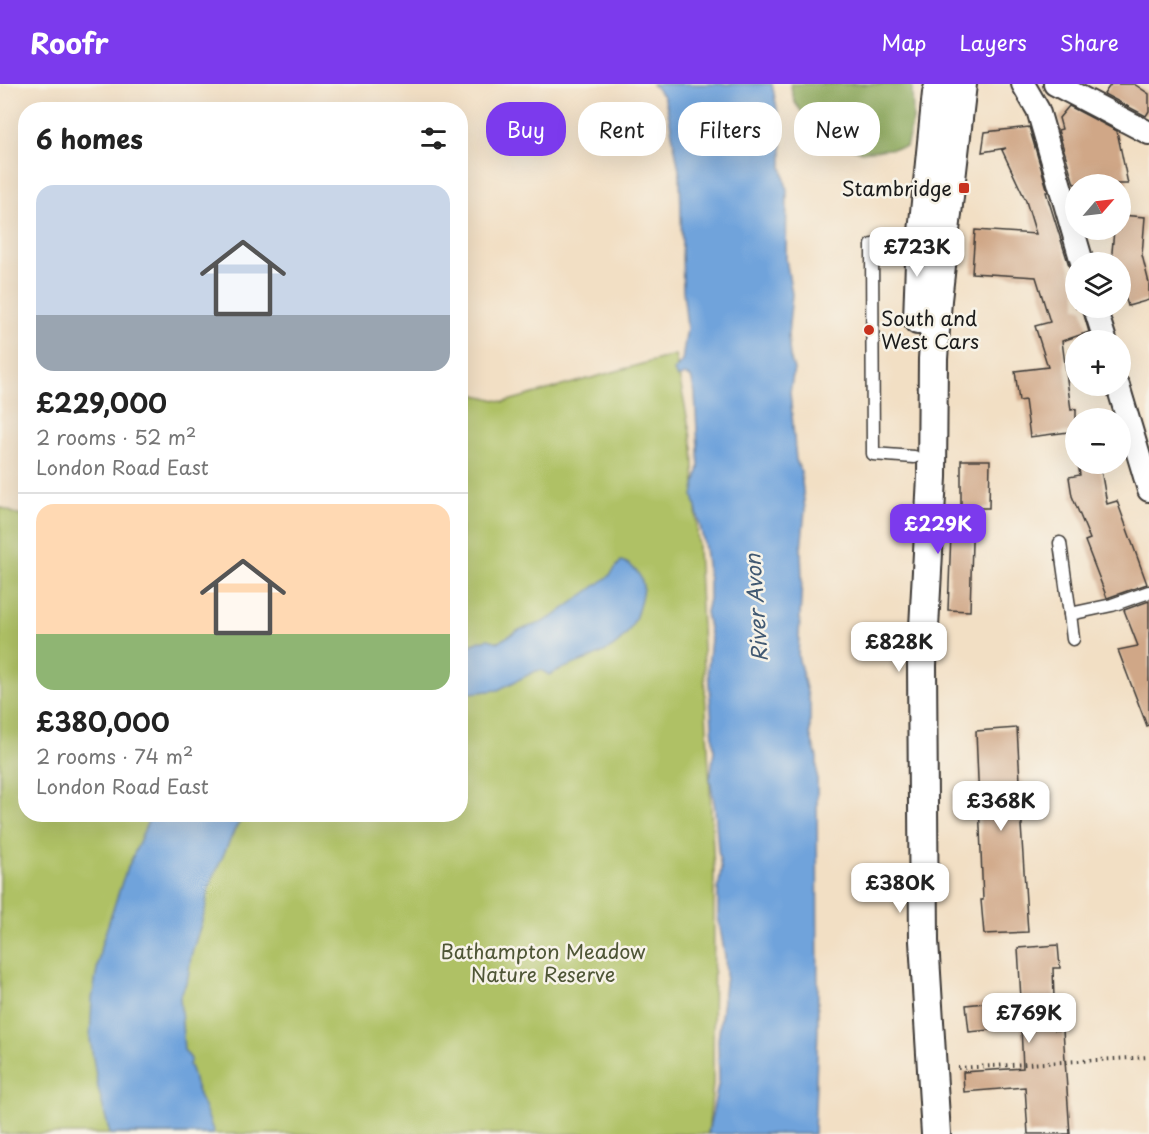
<!DOCTYPE html>
<html lang="en">
<head>
<meta charset="utf-8">
<style>
  :root { --surface:#fff; --page:#f2f2f2; --text:#222; --muted:#767676; --line:#e0e0e0; --accent:#7c3aed }
  body { margin:0; font-family:"Playpen Sans",sans-serif; background:var(--page); color:var(--text); height:100vh; display:flex; flex-direction:column; font-size:22px; white-space:nowrap }
  * { box-sizing:border-box; margin:0 }
  p { font-size:20px; color:var(--muted) }
  .icon { flex:none; width:33px; height:33px; fill:none; stroke:currentColor; stroke-width:2; stroke-linecap:round; stroke-linejoin:round }
  .map { position:relative; flex:1; overflow:hidden }
  .drawer { position:absolute; left:18px; top:18px; width:450px; height:720px; display:flex; flex-direction:column; background:var(--surface); border-radius:24px; box-shadow:0 6px 24px #0002 }
  .drawer>* { flex:none }
  .guide { position:absolute; left:486px; top:18px; width:570px; height:54px; display:flex; gap:12px }
  .needle { width:39px; rotate:62deg }
  .buttons { position:absolute; left:1065px; top:90px; display:grid; gap:12px }
  .buttons a { display:grid; place-items:center; width:66px; height:66px; border-radius:50%; background:var(--surface); box-shadow:0 6px 24px #0002; font-size:30px }
  .price { position:absolute; translate:-50% -51px; padding:0 14px; border-radius:12px; background:#fff; color:#222; font-size:20px; line-height:39px; filter:drop-shadow(0 2px 3px #0008) }
  .price::after { content:''; position:absolute; left:50%; top:36px; width:18px; height:14px; margin-left:-9px; background:inherit; clip-path:polygon(0 0,100% 0,50% 100%) }
  .price.active { background:var(--accent); color:#fff }
  ul { padding:0; list-style:none }
  li { display:grid; align-content:center; gap:12px; height:318px; padding:0 18px }
  li+li { border-top:2px solid var(--line) }
  li span { display:grid; place-items:center; height:186px; border-radius:18px; color:#555 }
  li>.icon { margin-inline-start:auto }
  span .icon { width:108px; height:108px; fill:#fffc; stroke-width:1 }
  li b { font-size:26px }
  h2 { display:flex; justify-content:space-between; align-items:center; height:72px; padding:0 18px; font-size:26px }
  .chip { padding:0 21px; border-radius:24px; background:var(--surface); box-shadow:0 6px 24px #0002; font-size:21px; line-height:54px }
  .chip.active { background:var(--accent); color:#fff }
  header { display:flex; align-items:center; gap:36px; box-sizing:border-box; height:84px; padding:0 30px; background:var(--accent); color:#fff }
  header strong { font-size:28px }
  nav { display:flex; gap:33px; margin-inline-start:auto; font-size:21px }
  .map>svg:first-child { display:block }
  .green { fill:#afc165; stroke:#666e40; stroke-width:1.5 }
  .forest { fill:#8ba75a; stroke:#54623b; stroke-width:1.5 }
  .water { fill:#6fa3db; stroke:#46607c; stroke-width:1.5 }
  .building { fill:#d0a787 }
  .lines { fill:none; stroke-linecap:round; stroke-linejoin:round }
  .service-casing { stroke:#3c3935; stroke-width:15 }
  .minor-casing { stroke:#3c3935; stroke-width:26 }
  .tertiary-casing { stroke:#3c3935; stroke-width:32 }
  .path { stroke:#3c3935; stroke-width:4; stroke-dasharray:1.5 4.5; stroke-linecap:butt }
  .service { stroke:#fff; stroke-width:12 }
  .minor { stroke:#fff; stroke-width:22 }
  .tertiary { stroke:#fff; stroke-width:28 }
  .poi-dot { fill:#c8321e; stroke:#f7f3e8; stroke-width:2 }
  .labels { text-anchor:middle; dominant-baseline:central; stroke-width:5; stroke-linejoin:round; paint-order:stroke }
  .poi-label { font-size:20px; fill:#1c1c1c; stroke:#f7f3e8; text-anchor:end }
  .park-label { font-size:20px; fill:#4f5636; stroke:#f7f3e8 }
  .water-label { font-size:21px; font-style:italic; fill:#415972; stroke:#f7f3e8 }
</style>
</head>
<body>
<header>
<strong>Roofr</strong>
<nav><a>Map</a><a>Layers</a><a>Share</a></nav>
</header>
<div class="map">
<svg width="1149" height="1050" viewBox="0 0 1149 1050">
  <rect width="100%" height="100%" fill="#f7f3e8"/>
  <filter id="ink" filterUnits="userSpaceOnUse"><feTurbulence type="fractalNoise" baseFrequency=".0167" numOctaves="2"/><feDisplacementMap in="SourceGraphic" scale="12" xChannelSelector="R" yChannelSelector="G"/><feConvolveMatrix kernelMatrix="1 2 1 2 8 2 1 2 1" color-interpolation-filters="sRGB"/></filter>
  <filter id="wash" filterUnits="userSpaceOnUse"><feTurbulence type="fractalNoise" baseFrequency=".008" numOctaves="4" result="noise"/><feDisplacementMap in="SourceGraphic" scale="24" xChannelSelector="R" yChannelSelector="G"/><feGaussianBlur stdDeviation="1.35" result="paint"/><feColorMatrix in="noise" values="0 0 0 0 0 0 0 0 0 0 0 0 0 0 0 0 0 1.4 0 .05"/><feComposite in="paint" operator="in"/></filter>
  <g filter="url(#wash)">
    <rect width="100%" height="100%" fill="#f2dfc4"/>
    <polygon class="green" points="675,271 693,364 714,786 713,1000 708,1050 0,1050 0,423 25,434 26,730 460,730 461,307 504,318"/>
    <polygon class="forest" points="790,0 912,0 913,36 906,63 861,68 818,50 795,19"/>
    <g class="water">
      <polygon points="652,0 772,0 778,29 782,59 782,83 787,106 786,175 792,210 788,251 790,273 794,285 790,308 796,376 801,388 805,426 801,466 802,495 798,572 810,620 810,650 817,673 818,945 814,1050 708,1050 719,996 718,956 726,892 725,872 718,832 718,807 721,785 718,765 715,724 710,696 714,667 708,584 711,555 706,528 709,515 709,497 705,464 693,411 699,383 695,309 691,293 685,291 677,294 674,287 682,277 687,243 683,206 680,91 667,23 663,12"/>
      <path d="M 621,477 C 633,480 643,492 643,504 C 642,511 640,519 638,526 C 625,573 585,572 549,591 L 541,586 L 536,587 L 498,606 L 461,610 L 461,565 L 480,557 L 488,555 L 498,558 L 519,546 L 541,539 L 554,532 L 609,492 Z"/>
      <path d="M 151,730 L 244,731 L 235,745 L 209,803 L 205,827 L 191,872 L 188,894 L 180,913 L 184,966 L 191,975 L 189,981 C 193,987 193,993 195,1000 C 201,1017 209,1033 214,1050 L 110,1050 L 98,1004 L 90,955 L 92,915 L 101,862 L 123,795 Z"/>
    </g>
    <g id="blocks">
      <g class="building">
        <polygon points="1111,0 1134,0 1149,10 1149,27 1146,32 1104,10"/>
        <polygon points="1069,22 1117,47 1128,100 1074,100 1058,46 1062,45 1059,34"/>
        <polygon points="1029,43 1048,108 1046,108 1076,204 1076,224 1082,224 1089,248 1062,257 1071,326 1076,325 1076,347 1030,353 1025,316 1019,317 1015,287 1048,283 1035,242 1050,238 1036,193 972,189 975,146 1036,150 1026,117 1002,66 1006,64 982,68 985,48"/>
        <polygon points="1120,131 1145,133 1142,171 1149,199 1149,216 1128,222 1120,196 1120,178 1115,178 1112,168 1114,146 1120,146"/>
        <polygon points="961,376 990,376 989,424 961,424"/>
        <polygon points="1078,380 1100,380 1107,420 1117,417 1147,500 1107,514 1085,457 1090,455 1072,412 1069,393 1080,391"/>
        <polygon points="952,424 973,424 970,527 948,526"/>
        <polygon points="1149,517 1149,641 1147,642 1118,566 1138,562 1124,526"/>
        <polygon points="1017,644 1020,697 1023,696 1025,718 1021,718 1022,741 1021,741 1028,848 984,850 981,816 983,816 976,647"/>
        <polygon points="1058,861 1060,884 1053,884 1055,946 1063,946 1070,1050 1028,1050 1025,1003 964,1008 963,988 1023,984 1021,943 969,948 966,921 1021,915 1018,864"/>
      </g>
    </g>
  </g>
  <g filter="url(#ink)">
    <use href="#blocks" fill-opacity="0" stroke="#3c3935" stroke-width="1.5"/>
    <g class="lines">
      <defs>
        <g id="service">
          <polyline points="872,161 873,370 914,373"/>
          <polyline points="1060,459 1070,530 1112,521 1149,508"/>
          <polyline points="1070,530 1073,555"/>
        </g>
        <g id="minor">
          <polyline points="1023,0 1038,26 1082,178"/>
          <polyline points="1055,0 1149,49"/>
          <polyline points="1095,224 1105,256"/>
          <polyline points="1118,302 1149,406"/>
        </g>
        <g id="tertiary">
          <polyline points="918,236 920,178 937,9 940,0"/>
          <polyline points="936,1050 924,857 922,581 932,393 933,275 937,216 962,0"/>
        </g>
      </defs>
      <use href="#service" class="service-casing"/>
      <use href="#minor" class="minor-casing"/>
      <use href="#tertiary" class="tertiary-casing"/>
      <polyline class="path" points="958,984 1149,973"/>
      <use href="#service" class="service"/>
      <use href="#minor" class="minor"/>
      <use href="#tertiary" class="tertiary"/>
    </g>
  </g>
  <g class="poi-dot">
    <rect x="958" y="98" width="12" height="12" rx="3"/>
    <circle cx="869" cy="246" r="6"/>
  </g>
  <g class="labels">
    <g class="poi-label">
      <text x="952" y="104">Stambridge</text>
      <text x="881" y="234" text-anchor="start">South and<tspan x="881" dy="23">West Cars</tspan></text>
    </g>
    <g class="park-label">
      <text x="543" y="867">Bathampton Meadow<tspan x="543" dy="23">Nature Reserve</tspan></text>
    </g>
    <g class="water-label">
      <text transform="translate(755 524) rotate(-94)">River Avon</text>
    </g>
  </g>
</svg>
<div class="buttons">
<a><svg class="needle" viewBox="-14 -14 28 28"><path d="M0-13l5 13h-10z" fill="#e53935"/><path d="M0 13l5-13h-10z" fill="#767676"/></svg></a>
<a><svg class="icon" aria-label="layers" viewBox="0 0 24 24"><path d="M12 4l9 5-9 5-9-5zM3 14l9 5 9-5"/></svg></a>
<a>+</a>
<a>−</a>
</div>
<b class="price" style="left:917px;top:194px">£723K</b>
<b class="price active" style="left:938px;top:471px">£229K</b>
<b class="price" style="left:899px;top:589px">£828K</b>
<b class="price" style="left:1001px;top:748px">£368K</b>
<b class="price" style="left:900px;top:830px">£380K</b>
<b class="price" style="left:1029px;top:960px">£769K</b>
<div class="guide">
<a class="chip active">Buy</a>
<a class="chip">Rent</a>
<a class="chip">Filters</a>
<a class="chip">New</a>
</div>
<section class="drawer">
<h2>6 homes<svg class="icon" aria-label="filters" viewBox="0 0 24 24"><path d="M4 7h16M4 17h16"/><circle cx="9" cy="7" r="2"/><circle cx="15" cy="17" r="2"/></svg></h2>
<ul>
<li><span style="background:linear-gradient(#c9d6e8 70%,#9aa5b1 0)"><svg class="icon" aria-label="home" viewBox="0 0 24 24"><path d="M3 11l9-7 9 7M6 9v11h12V9"/></svg></span><div><b>£229,000</b><p>2 rooms · 52 m²</p><p>London Road East</p></div></li>
<li><span style="background:linear-gradient(#ffd9b3 70%,#8fb573 0)"><svg class="icon" aria-label="home" viewBox="0 0 24 24"><path d="M3 11l9-7 9 7M6 9v11h12V9"/></svg></span><div><b>£380,000</b><p>2 rooms · 74 m²</p><p>London Road East</p></div></li>
</ul>
</section>
</div>
</body>
</html>
